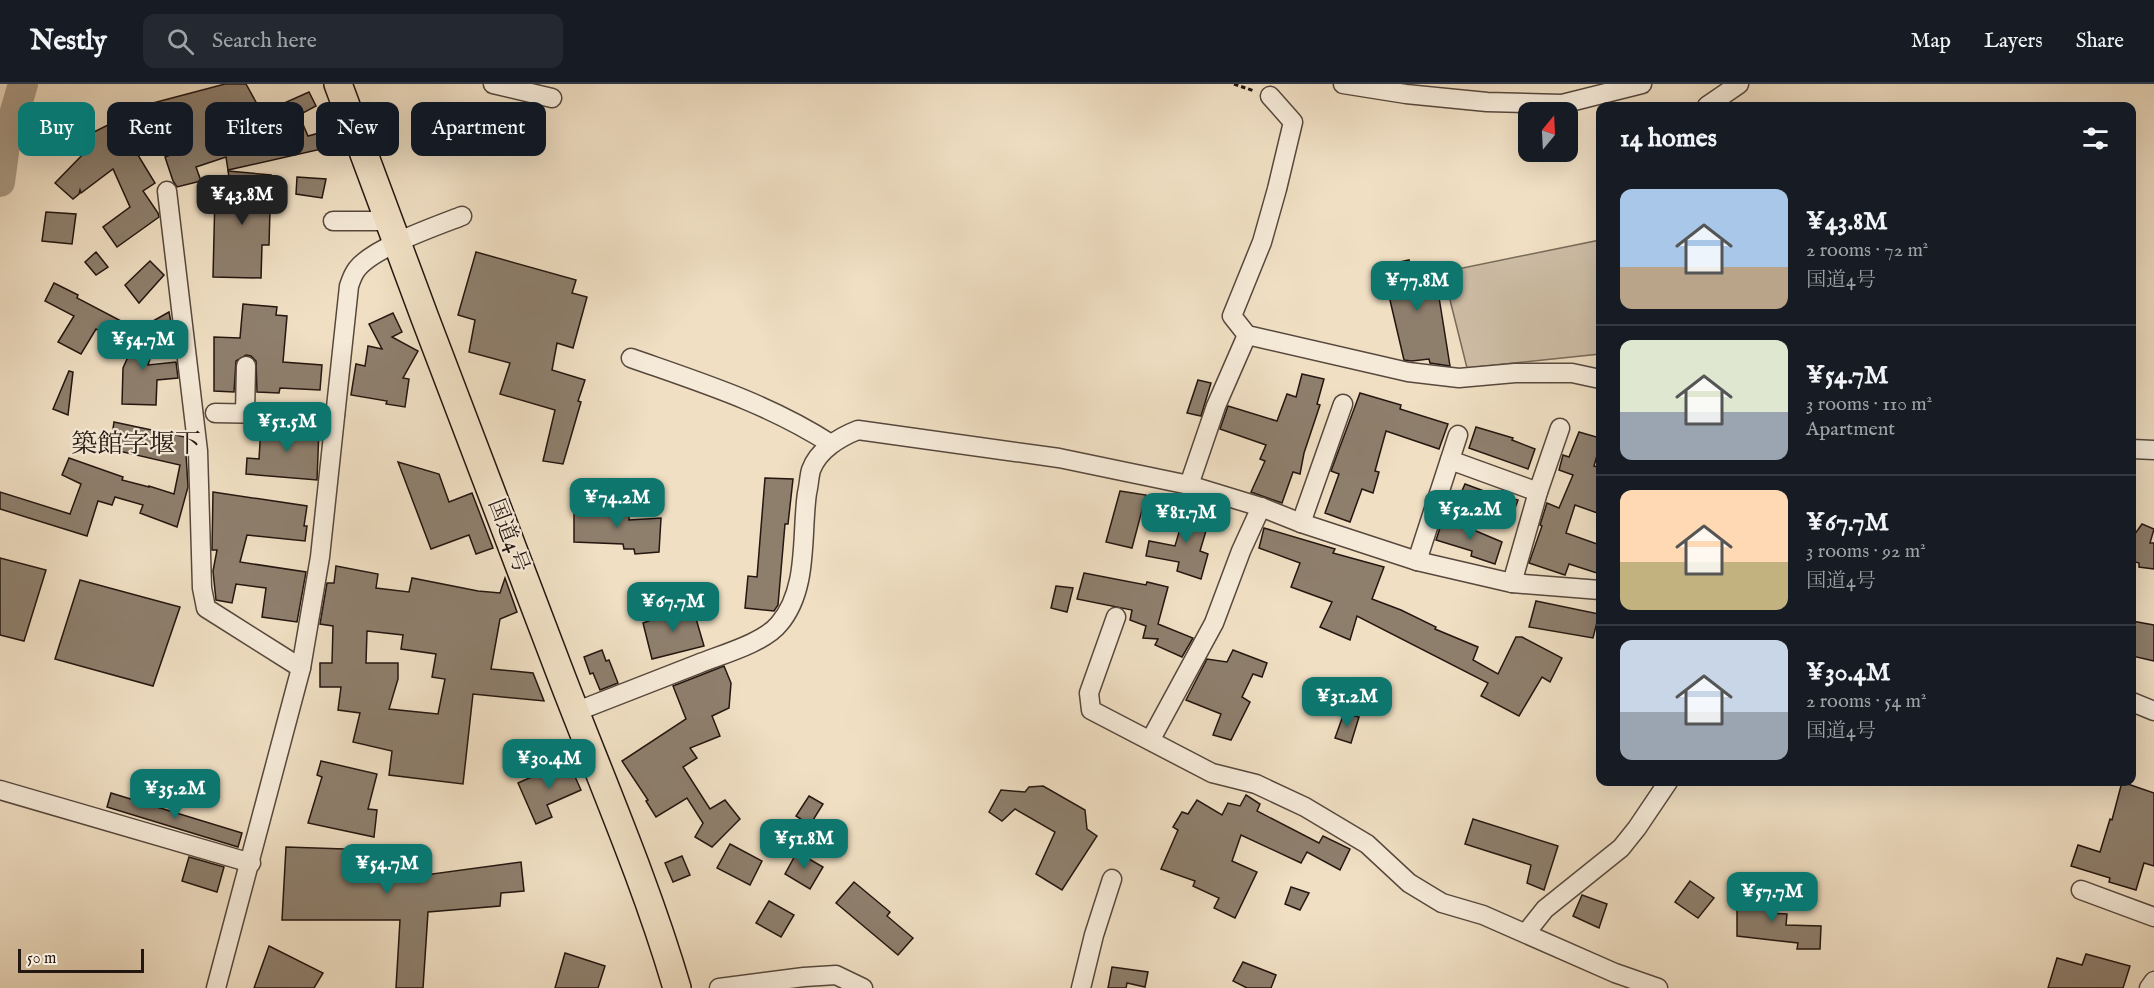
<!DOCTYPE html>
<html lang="en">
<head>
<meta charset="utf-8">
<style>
  :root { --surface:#171b24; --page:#242831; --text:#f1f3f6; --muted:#9ea1a6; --line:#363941; --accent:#0f766e }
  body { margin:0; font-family:"IM FELL English","Noto Serif JP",serif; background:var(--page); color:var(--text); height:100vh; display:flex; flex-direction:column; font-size:22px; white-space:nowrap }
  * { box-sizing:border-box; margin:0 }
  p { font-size:20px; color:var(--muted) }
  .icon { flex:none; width:33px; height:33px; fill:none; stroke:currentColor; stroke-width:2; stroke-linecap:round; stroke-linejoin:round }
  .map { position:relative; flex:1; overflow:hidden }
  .side { position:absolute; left:1596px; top:18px; width:540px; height:684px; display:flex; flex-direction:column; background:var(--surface); border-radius:12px; box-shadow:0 6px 24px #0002 }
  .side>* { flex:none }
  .hud { position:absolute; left:18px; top:18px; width:570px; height:54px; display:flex; gap:12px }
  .needle { width:39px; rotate:18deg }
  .buttons { position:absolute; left:1518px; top:18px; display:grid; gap:12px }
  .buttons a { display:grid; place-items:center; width:60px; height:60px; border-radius:12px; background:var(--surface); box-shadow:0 6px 24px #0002; font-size:30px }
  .scale { position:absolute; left:18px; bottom:15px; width:126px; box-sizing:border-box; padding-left:6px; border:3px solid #241610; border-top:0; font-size:16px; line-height:21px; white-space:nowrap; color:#241610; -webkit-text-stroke:4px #f5ead8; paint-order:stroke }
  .price { position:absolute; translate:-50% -51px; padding:0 14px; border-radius:12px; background:var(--accent); color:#fff; font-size:20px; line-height:39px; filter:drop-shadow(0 2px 3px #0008) }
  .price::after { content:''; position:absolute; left:50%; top:36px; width:18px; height:14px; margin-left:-9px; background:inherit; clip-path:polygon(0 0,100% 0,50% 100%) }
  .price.selected { background:#222; color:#fff }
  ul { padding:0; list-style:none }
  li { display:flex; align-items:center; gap:18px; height:150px; padding:0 24px }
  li+li { border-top:2px solid var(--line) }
  li span { display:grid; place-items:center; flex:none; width:168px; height:120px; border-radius:12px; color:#555 }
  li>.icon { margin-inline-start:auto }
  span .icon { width:72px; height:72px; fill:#fffc; stroke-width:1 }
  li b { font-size:26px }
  h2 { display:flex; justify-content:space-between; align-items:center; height:72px; padding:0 24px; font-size:26px }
  .tag { padding:0 21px; border-radius:12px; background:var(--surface); box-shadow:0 6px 24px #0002; font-size:21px; line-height:54px }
  .tag.selected { background:var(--accent); color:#fff }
  header { display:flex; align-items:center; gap:36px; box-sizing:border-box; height:84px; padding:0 30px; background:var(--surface); border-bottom:2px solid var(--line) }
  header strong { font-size:28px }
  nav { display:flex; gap:33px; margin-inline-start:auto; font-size:21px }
  .search { width:420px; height:54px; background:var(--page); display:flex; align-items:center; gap:15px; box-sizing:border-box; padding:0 21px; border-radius:12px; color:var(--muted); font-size:22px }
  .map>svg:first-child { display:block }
  .green { fill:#cdbda5; stroke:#786a5a; stroke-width:1.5 }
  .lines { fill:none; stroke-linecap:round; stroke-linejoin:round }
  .river { stroke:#ab9b86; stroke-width:30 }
  .building { fill:#8e7f6d; stroke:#241610; stroke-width:1.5; fill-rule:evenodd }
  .minor-casing { stroke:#57483d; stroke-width:21 }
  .highway-casing { stroke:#241610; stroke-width:30 }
  .path { stroke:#241610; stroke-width:3; stroke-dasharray:4.5 3; stroke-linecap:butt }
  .minor { stroke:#f5ead8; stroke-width:18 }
  .highway { stroke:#f0dfc3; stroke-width:27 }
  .labels { text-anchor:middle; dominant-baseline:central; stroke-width:4.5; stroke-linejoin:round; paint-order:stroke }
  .street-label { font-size:22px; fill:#241610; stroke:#f5ead8 }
  .quarter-label { font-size:26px; fill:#241610; stroke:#f5ead8 }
</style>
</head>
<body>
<header>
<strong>Nestly</strong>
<div class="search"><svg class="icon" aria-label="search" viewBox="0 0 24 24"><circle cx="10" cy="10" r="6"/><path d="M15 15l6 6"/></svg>Search here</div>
<nav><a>Map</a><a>Layers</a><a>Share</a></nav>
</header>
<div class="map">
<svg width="2154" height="904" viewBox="0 0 2154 904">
  <rect width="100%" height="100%" fill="#f0dfc3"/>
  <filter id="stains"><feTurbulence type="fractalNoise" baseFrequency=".00333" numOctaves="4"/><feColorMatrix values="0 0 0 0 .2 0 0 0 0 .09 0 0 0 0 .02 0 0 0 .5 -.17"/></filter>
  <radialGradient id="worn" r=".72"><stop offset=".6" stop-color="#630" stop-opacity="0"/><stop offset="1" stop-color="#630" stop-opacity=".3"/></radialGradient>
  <polygon class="green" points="1600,156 1600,270 1467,284 1443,188"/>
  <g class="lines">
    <polyline class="river" points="0,98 5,61 23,0"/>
  </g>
  <g class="building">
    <polygon points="225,0 246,0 262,29 309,8 316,22 299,31 308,52 323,48 326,64 228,86 226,73 196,83 201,97 177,103 173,97 165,73 184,66 176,37 130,58 155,99 143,107 158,129 159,133 117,163 103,143 130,123 113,85 81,109 80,106 79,110 73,115 55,99 88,65 84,53 116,37 119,42 153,19"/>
    <polygon points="228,87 271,91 269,161 262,161 261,194 213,193 215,110 232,110"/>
    <polygon points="297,93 326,95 322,114 296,110"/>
    <polygon points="46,128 76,130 72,160 42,157"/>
    <polygon points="96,168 108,183 96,191 85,178"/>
    <polygon points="476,168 576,196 572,209 587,213 573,264 557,259 552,286 585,296 578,317 581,318 563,380 543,377 555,326 500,310 510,279 469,268 475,236 458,231"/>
    <polygon points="1409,176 1411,186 1434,182 1450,282 1430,279 1429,275 1412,277 1404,276 1382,182"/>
    <polygon points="150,177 164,191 139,219 125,201"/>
    <polygon points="54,199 78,211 77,214 121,237 108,251 96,245 81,270 58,258 74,232 45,217"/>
    <polygon points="243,220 277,223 276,231 287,232 283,278 322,281 320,306 280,304 279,309 257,308 256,277 251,272 246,271 236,277 234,308 214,307 214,253 240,254"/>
    <polygon points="169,228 173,249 164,252 153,237"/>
    <polygon points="393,229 402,248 392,253 418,267 403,294 409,295 405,323 386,320 387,317 351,311 356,280 365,282 368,262 382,265 369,240"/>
    <polygon points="137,246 156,256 148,281 176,278 178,294 157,296 156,321 122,320 123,284 132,264 118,257"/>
    <polygon points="69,287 73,288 68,331 53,325"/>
    <polygon points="1302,290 1324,295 1317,320 1320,321 1304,369 1300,390 1293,388 1282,419 1251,408 1265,377 1260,375 1266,361 1220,345 1228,322 1277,337 1287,310 1296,313"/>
    <polygon points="1198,296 1211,299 1201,332 1187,329"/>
    <polygon points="1360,309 1401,321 1400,325 1448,340 1439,365 1386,347 1375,387 1379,388 1373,409 1362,405 1350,438 1325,429 1339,390 1331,387"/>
    <polygon points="114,338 185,353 188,403 177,443 140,429 143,421 115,413 112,421 98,417 87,452 0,425 0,408 70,430 81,400 62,391 69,374 123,393 122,396 149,403 149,402 174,410 180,381 110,365"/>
    <polygon points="261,342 319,345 317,396 246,390 247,374 259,375"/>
    <polygon points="1476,343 1513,354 1512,356 1535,365 1528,385 1469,364"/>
    <polygon points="1579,348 1600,354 1600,361 1594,382 1600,384 1600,430 1575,421 1566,449 1600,461 1600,490 1569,480 1565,491 1529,479 1542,442 1540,441 1547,419 1559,424 1573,391 1559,386 1563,371 1569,373"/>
    <polygon points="398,378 439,390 449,418 472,409 493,464 476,470 469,451 431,465"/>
    <polygon points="765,394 793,395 788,440 785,440 778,521 774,527 745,524 748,492 757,493"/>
    <polygon points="1465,400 1492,410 1518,416 1511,435 1457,418"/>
    <polygon points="1120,407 1146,411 1132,464 1106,458"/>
    <polygon points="213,408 307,422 304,442 307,442 305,457 247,451 240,478 306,488 297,538 262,533 266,504 236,500 232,519 216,516 213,487 217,466 212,466"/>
    <polygon points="1187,421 1211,430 1200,467 1208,470 1201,495 1177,487 1179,478 1146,472 1149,457 1175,462"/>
    <polygon points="574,422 629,426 629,436 661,434 659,468 635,470 634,465 624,465 623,460 574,458"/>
    <polygon points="1443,435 1450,436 1502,458 1495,480 1471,472 1472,467 1436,456"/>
    <polygon points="2142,440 2154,445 2150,459 2154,459 2154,485 2139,483 2139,479 2132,477 2132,454"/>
    <polygon points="1264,444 1335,465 1333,469 1384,483 1372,515 1401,526 1436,543 1435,545 1478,563 1473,576 1498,590 1516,553 1522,553 1562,574 1550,598 1542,593 1519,632 1481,612 1488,599 1357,532 1350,556 1320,543 1332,518 1291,503 1300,479 1259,464"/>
    <polygon points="0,474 46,486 24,557 0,551"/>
    <path d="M 336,482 L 378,490 L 376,504 L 409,508 L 412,494 L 478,507 L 500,509 L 505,494 L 517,528 L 500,535 L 491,585 L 533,589 L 544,617 L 473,610 L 463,700 L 389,691 L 392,667 L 353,658 L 360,629 L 338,626 L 341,603 L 320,603 L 320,579 L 332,579 L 333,542 L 320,540 L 327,499 L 334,499 ZM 367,547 L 403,551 L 401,565 L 436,570 L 432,593 L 445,595 L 438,630 L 389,625 L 398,595 L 398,579 L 366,579 Z"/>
    <polygon points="1084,489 1146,501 1147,498 1168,503 1158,540 1193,554 1182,573 1155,561 1158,555 1143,554 1146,542 1130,536 1132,526 1077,515"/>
    <polygon points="80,496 180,523 153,602 55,575"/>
    <polygon points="1056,502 1073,504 1067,528 1051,524"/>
    <polygon points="1536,517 1599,530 1593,554 1529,543"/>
    <polygon points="692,521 704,562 652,575 643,539"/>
    <polygon points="2132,537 2154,541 2154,577 2132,572"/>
    <polygon points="602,566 606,577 609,576 618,599 600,606 593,589 590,590 584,573"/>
    <polygon points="1233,566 1267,579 1262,593 1253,590 1242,613 1250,618 1231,656 1213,651 1221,630 1186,616 1207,575 1227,578"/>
    <polygon points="724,582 731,599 729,624 712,632 720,652 690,664 697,674 683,683 710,725 725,716 740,735 712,763 695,753 703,739 687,714 656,733 646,717 648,716 622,677 686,635 673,602"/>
    <polygon points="1344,629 1359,633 1351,659 1335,654"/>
    <polygon points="321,677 377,690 368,725 377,726 374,753 308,739 322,693 317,691"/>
    <polygon points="568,677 581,706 547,721 552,733 536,740 518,699"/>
    <polygon points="2122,698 2154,709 2154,782 2144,779 2136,806 2109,798 2110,794 2071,782 2078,761 2100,768 2110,735 2112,736"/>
    <polygon points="1043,702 1085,726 1087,745 1097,752 1062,806 1036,790 1055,748 1015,725 1002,737 989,728 1001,706 1025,708 1029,703"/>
    <polygon points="111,709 242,749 238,763 107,723"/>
    <polygon points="1246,711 1260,720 1257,727 1319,759 1323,752 1350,765 1340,786 1307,768 1301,779 1241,751 1232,777 1257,788 1235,834 1214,824 1219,814 1193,802 1195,797 1161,785 1178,746 1173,743 1182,728 1188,730 1197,716 1222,731 1228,719 1240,722"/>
    <polygon points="809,712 823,720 810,741 796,732"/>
    <polygon points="1473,735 1558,762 1544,806 1527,799 1531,781 1465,760"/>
    <polygon points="730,760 762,777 750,801 717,784"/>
    <polygon points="286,763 403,767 403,794 521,778 524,807 501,809 500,822 428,828 423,904 396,904 400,836 282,836"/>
    <polygon points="797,768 823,783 810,805 785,790"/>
    <polygon points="682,772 690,791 673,798 665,779"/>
    <polygon points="189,773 224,783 217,808 182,797"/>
    <polygon points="1690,797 1714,814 1698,834 1675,818"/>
    <polygon points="854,798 890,828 887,832 913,854 898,871 836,819"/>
    <polygon points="1291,803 1309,809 1300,826 1285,820"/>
    <polygon points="1741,805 1771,808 1768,829 1787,830 1786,841 1821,842 1820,865 1797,865 1798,859 1737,852 1737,826"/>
    <polygon points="1582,811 1607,820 1599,844 1573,832"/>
    <polygon points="769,817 794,831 781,853 756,839"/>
    <polygon points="269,862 323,889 314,904 254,904"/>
    <polygon points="565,869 605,882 598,904 555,904"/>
    <polygon points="2086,870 2130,882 2123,904 2048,904 2057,874 2082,881"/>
    <polygon points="1243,878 1276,891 1271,904 1247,904 1233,897"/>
    <polygon points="1112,883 1148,888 1145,903 1127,899 1126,904 1108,904"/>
  </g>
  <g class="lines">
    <defs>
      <g id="minor">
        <polyline points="493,0 552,14"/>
        <polyline points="1343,0 1406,10 1487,18 1562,20 1642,0"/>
        <polyline points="1270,12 1293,38 1277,105 1262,158 1232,232 1247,251 1408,288 1459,294 1515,289 1572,289 1600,295"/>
        <polyline points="1707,22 1739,0"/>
        <polyline points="167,107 198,367 202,504 206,524 301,584"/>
        <polyline points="333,137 388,137"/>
        <path d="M 631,274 C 702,299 767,319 831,360"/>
        <polyline points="215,329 335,331"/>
        <polyline points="245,329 246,282"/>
        <polyline points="2132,365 2154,366"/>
        <polyline points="1450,376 1538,408"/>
        <polyline points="1189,401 1216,322 1247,251"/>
        <polyline points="1301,439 1343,320"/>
        <polyline points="1417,477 1458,351"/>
        <polyline points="1512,499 1538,408 1560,344"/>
        <polyline points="1116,533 1089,609 1091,626 1212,689 1256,700 1305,723 1367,760 1409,799 1442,819 1483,831 1615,889 1658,904"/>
        <polyline points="2132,618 2154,627"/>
        <path d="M 575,628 C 616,612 657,596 698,580 C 720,571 764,559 779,540 C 809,505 801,451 807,409 C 809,401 809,393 811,386 C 818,366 840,353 858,346 L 1059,374 L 1189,401 L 1261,423 L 1301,439 L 1417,477 L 1512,499 L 1600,506"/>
        <polyline points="1151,655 1214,539 1241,467 1261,423"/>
        <polyline points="0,706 251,779"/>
        <polyline points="2081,806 2154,833"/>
        <polyline points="1526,849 1545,825 1621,764 1637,744 1668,698"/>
        <path d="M 216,904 L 301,584 L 320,473 L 349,202 C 351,196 353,190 357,185 C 373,164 436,142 462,132"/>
        <polyline points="719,904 804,893 836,891 863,904"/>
        <polyline points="1081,904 1094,851 1112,795"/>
        <polyline points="2149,904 2154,897"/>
      </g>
      <path id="highway" d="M 338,0 C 410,196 484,391 559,586 C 599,691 645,795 677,904"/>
    </defs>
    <use href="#minor" class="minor-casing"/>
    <use href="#highway" class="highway-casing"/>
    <polyline class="path" points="1234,0 1254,7"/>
    <use href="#minor" class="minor"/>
    <use href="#highway" class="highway"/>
  </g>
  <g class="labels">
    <g class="street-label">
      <text transform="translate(508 452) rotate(69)">国道4号</text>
    </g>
    <g class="quarter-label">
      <text x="136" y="360">築館字堰下</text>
    </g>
  </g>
  <rect width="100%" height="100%" filter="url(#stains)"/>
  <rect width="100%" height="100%" fill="url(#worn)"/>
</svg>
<div class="buttons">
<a><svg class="needle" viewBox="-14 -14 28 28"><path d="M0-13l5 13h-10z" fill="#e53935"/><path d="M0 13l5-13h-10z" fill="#9ea1a6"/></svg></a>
</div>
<div class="scale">50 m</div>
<b class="price selected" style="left:242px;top:142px">¥43.8M</b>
<b class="price" style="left:1417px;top:228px">¥77.8M</b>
<b class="price" style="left:143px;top:287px">¥54.7M</b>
<b class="price" style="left:287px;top:369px">¥51.5M</b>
<b class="price" style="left:617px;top:445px">¥74.2M</b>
<b class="price" style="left:1470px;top:457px">¥52.2M</b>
<b class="price" style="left:1186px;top:460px">¥81.7M</b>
<b class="price" style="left:673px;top:549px">¥67.7M</b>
<b class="price" style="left:1347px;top:644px">¥31.2M</b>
<b class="price" style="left:549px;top:706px">¥30.4M</b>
<b class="price" style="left:175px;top:736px">¥35.2M</b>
<b class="price" style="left:804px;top:786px">¥51.8M</b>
<b class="price" style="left:387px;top:811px">¥54.7M</b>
<b class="price" style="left:1772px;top:839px">¥57.7M</b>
<div class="hud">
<a class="tag selected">Buy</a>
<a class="tag">Rent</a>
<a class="tag">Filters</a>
<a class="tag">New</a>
<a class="tag">Apartment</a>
</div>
<section class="side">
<h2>14 homes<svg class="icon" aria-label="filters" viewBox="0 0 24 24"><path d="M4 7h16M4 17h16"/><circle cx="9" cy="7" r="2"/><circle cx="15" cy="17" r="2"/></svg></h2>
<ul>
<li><span style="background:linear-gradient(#a9c7e8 65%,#b9a48a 0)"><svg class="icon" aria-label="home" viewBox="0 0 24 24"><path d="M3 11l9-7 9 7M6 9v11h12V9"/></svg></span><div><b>¥43.8M</b><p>2 rooms · 72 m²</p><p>国道4号</p></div></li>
<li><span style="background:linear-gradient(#dfe7d0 60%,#9aa5b1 0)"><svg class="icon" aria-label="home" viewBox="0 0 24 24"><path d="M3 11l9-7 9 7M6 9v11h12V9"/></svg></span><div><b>¥54.7M</b><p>3 rooms · 110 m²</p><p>Apartment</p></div></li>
<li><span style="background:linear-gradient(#ffd9b3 60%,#c2b280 0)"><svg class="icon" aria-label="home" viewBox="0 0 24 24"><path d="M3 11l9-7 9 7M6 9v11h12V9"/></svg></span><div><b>¥67.7M</b><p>3 rooms · 92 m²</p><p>国道4号</p></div></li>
<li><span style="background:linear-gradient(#c9d6e8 60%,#9aa5b1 0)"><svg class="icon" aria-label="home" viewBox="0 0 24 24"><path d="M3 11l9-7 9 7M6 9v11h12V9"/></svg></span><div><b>¥30.4M</b><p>2 rooms · 54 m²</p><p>国道4号</p></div></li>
</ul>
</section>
</div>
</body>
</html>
